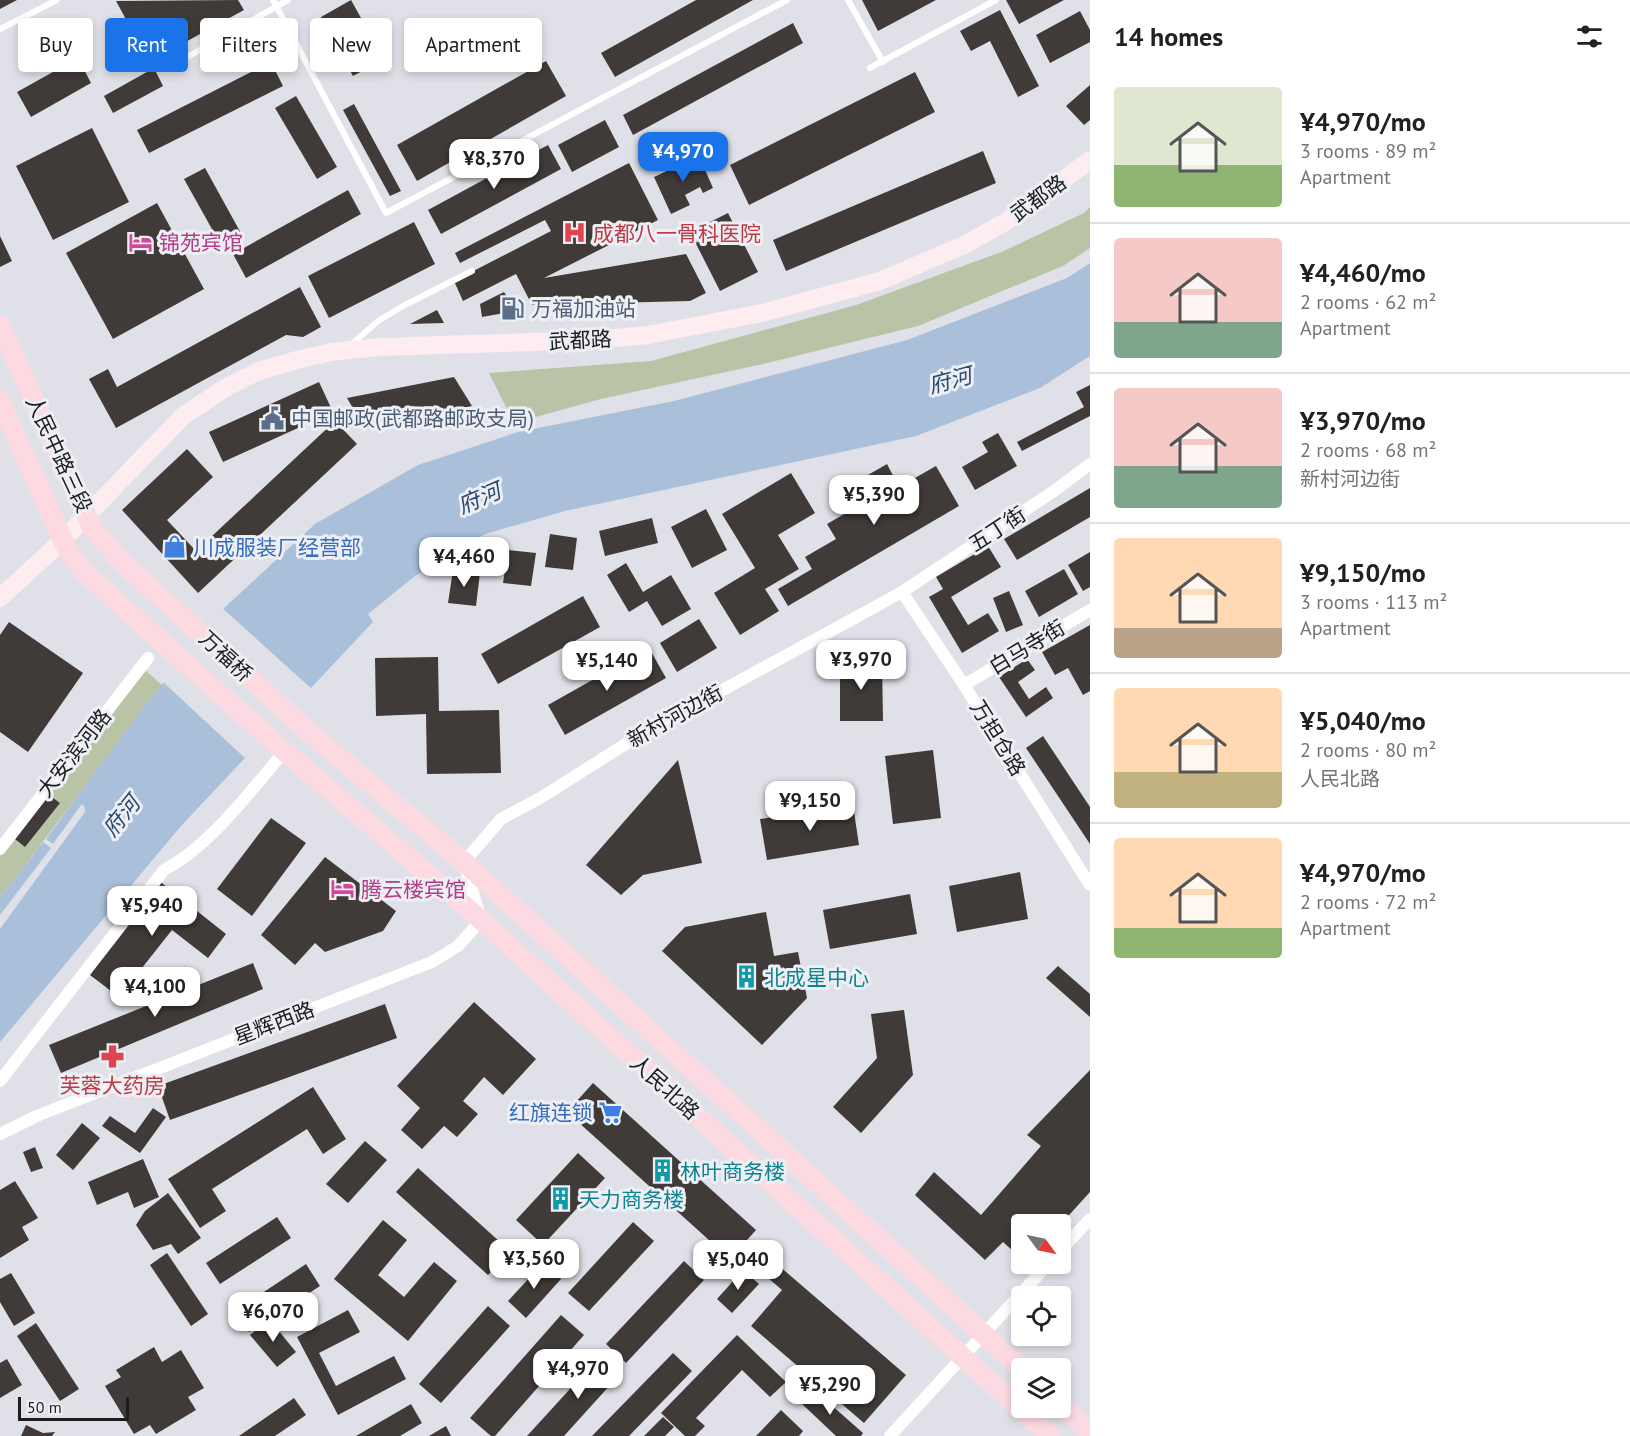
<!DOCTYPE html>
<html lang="en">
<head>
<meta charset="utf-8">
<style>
  :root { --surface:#fff; --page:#f6f6f6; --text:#202124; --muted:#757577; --line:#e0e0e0; --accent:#1a73e8 }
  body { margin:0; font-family:"PT Sans","Noto Sans SC",sans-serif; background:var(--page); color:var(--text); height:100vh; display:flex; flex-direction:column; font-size:22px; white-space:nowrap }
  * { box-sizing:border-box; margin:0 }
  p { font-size:20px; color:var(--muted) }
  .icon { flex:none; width:33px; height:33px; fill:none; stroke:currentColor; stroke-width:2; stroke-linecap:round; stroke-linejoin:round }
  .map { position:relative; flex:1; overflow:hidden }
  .sheet { display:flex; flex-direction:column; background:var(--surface); width:540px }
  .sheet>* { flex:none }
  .hud { position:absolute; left:18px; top:18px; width:570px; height:54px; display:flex; gap:12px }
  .needle { width:39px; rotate:123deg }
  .fabs { position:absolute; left:1011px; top:1214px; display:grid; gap:12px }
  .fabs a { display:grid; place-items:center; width:60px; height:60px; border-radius:6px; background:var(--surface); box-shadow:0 3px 9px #0003; font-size:30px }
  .scale { position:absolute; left:18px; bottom:15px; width:111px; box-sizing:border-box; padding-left:6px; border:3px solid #1c1d1f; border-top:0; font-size:16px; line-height:21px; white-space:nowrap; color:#1c1d1f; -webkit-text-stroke:4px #edeff5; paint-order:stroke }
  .price { position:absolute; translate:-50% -51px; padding:0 14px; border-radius:12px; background:#fff; color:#222; font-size:20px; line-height:39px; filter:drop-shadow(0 2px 3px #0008) }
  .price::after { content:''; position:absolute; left:50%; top:36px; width:18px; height:14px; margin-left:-9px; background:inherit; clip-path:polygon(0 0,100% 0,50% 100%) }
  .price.selected { background:var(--accent); color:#fff }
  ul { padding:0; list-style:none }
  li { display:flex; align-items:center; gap:18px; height:150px; padding:0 24px }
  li+li { border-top:2px solid var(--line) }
  li span { display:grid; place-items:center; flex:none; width:168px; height:120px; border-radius:6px; color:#555 }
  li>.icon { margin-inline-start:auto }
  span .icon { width:72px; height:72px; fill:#fffc; stroke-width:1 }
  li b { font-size:26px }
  h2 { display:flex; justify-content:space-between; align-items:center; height:72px; padding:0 24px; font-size:26px }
  .pill { padding:0 21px; border-radius:6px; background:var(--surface); box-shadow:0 3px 9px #0003; font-size:21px; line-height:54px }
  .pill.selected { background:var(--accent); color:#fff }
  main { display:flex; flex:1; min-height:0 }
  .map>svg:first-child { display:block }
  .green { fill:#b9c4a6 }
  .water { fill:#a9bfda }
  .pier { fill:#e0e1e8 }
  .building { fill:#403b38 }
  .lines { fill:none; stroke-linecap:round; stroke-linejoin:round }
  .lane { stroke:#fff; stroke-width:6 }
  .street { stroke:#fff; stroke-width:12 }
  .secondary { stroke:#feedf0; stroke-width:18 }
  .primary { stroke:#fddae2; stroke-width:20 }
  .labels { text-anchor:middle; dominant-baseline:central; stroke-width:6; stroke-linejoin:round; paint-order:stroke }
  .street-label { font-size:21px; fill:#1c1d1f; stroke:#edeff5 }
  .health-label { font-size:21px; fill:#be3a42; stroke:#edeff5; text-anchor:start }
  .hotel-label { font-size:21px; fill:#b23c85; stroke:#edeff5; text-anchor:start }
  .service-label { font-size:21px; fill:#4e5e75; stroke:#edeff5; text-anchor:start }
  .shop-label { font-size:21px; fill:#366cbe; stroke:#edeff5; text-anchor:start }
  .culture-label { font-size:21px; fill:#0d838f; stroke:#edeff5; text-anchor:start }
  .water-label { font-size:22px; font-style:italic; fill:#29496f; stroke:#edeff5 }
</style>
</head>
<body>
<main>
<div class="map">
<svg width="1090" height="1436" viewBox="0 0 1090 1436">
  <rect width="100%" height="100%" fill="#e0e1e8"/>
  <g class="green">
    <polygon points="1090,207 1090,248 1063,266 918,326 763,364 601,399 514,423 489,373 651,361 856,305 1004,251 1084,213"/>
    <polygon points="145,670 162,685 0,898 0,855"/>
  </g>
  <g class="water">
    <polygon points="1090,263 1090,356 1040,388 916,436 565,511 485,534 415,576 368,614 373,622 181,826 0,1042 0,929 85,812 84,806 82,804 53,844 46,839 136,717 222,610 315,524 418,465 518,432 674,401 907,340 1067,278"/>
    <polygon points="43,842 51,848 0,915 0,898"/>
  </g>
  <polygon class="pier" points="221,607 313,690 247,760 162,681"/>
  <g class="building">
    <polygon points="0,0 17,0 0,9"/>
    <polygon points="238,0 244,10 149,62 116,1"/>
    <polygon points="351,0 384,59 353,76 321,17"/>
    <polygon points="696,0 753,0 615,77 601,53"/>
    <polygon points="862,0 936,0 878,31"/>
    <polygon points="1006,0 1064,0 1019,24"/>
    <polygon points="1000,10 1039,86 1018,97 990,41 971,51 960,31"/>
    <polygon points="1080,11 1090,30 1090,42 1050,63 1036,35"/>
    <polygon points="793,23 803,43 633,135 623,115"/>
    <polygon points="78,58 91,83 31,117 17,92"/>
    <polygon points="546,61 566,96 417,181 397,145"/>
    <polygon points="271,62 283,86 149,153 137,130"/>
    <polygon points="154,68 163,86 113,113 104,96"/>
    <polygon points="915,72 935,112 749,205 730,165"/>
    <polygon points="1090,85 1090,120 1084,125 1066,106"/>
    <polygon points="296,96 337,167 317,179 275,108"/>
    <polygon points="354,104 401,191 390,196 343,110"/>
    <polygon points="605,120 619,147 572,172 558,145"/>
    <polygon points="92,128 129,202 53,240 16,166"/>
    <polygon points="548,145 561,169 441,234 428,210"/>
    <polygon points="983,151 996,183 786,271 773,240"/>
    <polygon points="699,156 713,188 703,193 700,187 685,195 690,205 671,214 654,177"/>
    <polygon points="629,163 658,220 544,278 686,254 706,293 690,301 532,305 516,274 463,301 454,281 551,231 545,220 460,263 455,253"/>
    <polygon points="205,168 242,235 222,247 184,179"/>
    <polygon points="348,190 361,214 246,278 233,254"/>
    <polygon points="157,203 204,289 113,339 66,253"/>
    <polygon points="728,213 758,272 720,291 690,232"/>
    <polygon points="414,222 435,264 329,318 308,276"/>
    <polygon points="0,236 12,261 0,267"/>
    <polygon points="300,287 321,327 303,337 286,335 116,428 89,379 108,369 117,387"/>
    <polygon points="504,292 515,311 482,317 480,304"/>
    <polygon points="437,310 444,323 410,324"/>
    <polygon points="454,377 472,406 365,429 347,398"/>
    <polygon points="319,382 333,412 223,462 209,432"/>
    <polygon points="1090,385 1090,416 1022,451 1017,442 1084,407 1076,392"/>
    <polygon points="335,421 357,444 198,593 122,510 187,449 213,477 167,520 196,551"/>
    <polygon points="998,433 1017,466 975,490 962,467 988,452 982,442"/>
    <polygon points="887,464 899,487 936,466 959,506 788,606 778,589 812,569 805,557 836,539 827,524 865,502 854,483"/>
    <polygon points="791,473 815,513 778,535 799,569 765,589 779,611 740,635 714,593 755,568 722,514"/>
    <polygon points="1090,488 1090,517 1017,560 1004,539"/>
    <polygon points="706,509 727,550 692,568 671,527"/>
    <polygon points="652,518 658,543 605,556 599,531"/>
    <polygon points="550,534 577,538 573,570 545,567"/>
    <polygon points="988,546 1001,567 951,597 968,625 988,613 999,631 962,653 929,597 943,589 936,577"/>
    <polygon points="508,550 536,553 531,586 503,583"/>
    <polygon points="1090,552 1090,587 1083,591 1068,565"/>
    <polygon points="626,563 643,592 671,575 691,609 662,626 647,601 629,612 607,575"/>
    <polygon points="1064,569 1078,594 1039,617 1025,591"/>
    <polygon points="453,570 480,573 476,606 448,603"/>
    <polygon points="1009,591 1023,625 1006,632 993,598"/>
    <polygon points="583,596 600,627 498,684 481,654"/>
    <polygon points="699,619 717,648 677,672 660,643"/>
    <polygon points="9,622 83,673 28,752 0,732 0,635"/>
    <polygon points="1090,625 1090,691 1083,695 1068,668 1055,675 1042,652"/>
    <polygon points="649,648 666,678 565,735 548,705"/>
    <polygon points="438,657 439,711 499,710 501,773 427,774 426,714 376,716 375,658"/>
    <polygon points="1027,659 1035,670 1018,682 1029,699 1046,687 1053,698 1026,717 999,677"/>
    <polygon points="882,661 883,721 840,721 840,662"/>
    <polygon points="1043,736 1090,807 1090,844 1026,748"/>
    <polygon points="933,750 941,818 893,824 885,756"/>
    <polygon points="678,760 702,863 643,875 621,895 586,865"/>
    <polygon points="49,795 60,803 25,847 15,839"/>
    <polygon points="853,805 859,845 767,860 760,819"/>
    <polygon points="271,818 306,843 252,916 217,889"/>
    <polygon points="325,857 396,911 383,931 325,952 315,943 295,965 261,935"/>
    <polygon points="1020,872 1028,919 957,932 949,886"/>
    <polygon points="158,880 226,934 208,958 172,930 119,997 86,972"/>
    <polygon points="910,894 917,934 830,949 823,910"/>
    <polygon points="766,912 774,956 798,952 807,998 762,1045 662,951 685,927"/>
    <polygon points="253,963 263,989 61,1073 49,1045"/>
    <polygon points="1058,966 1090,994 1090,1017 1046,978"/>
    <polygon points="474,1002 536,1059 503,1095 484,1077 463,1101 478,1114 457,1137 444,1126 422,1149 401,1130 420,1108 397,1086"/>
    <polygon points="385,1004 397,1038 170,1120 158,1086"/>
    <polygon points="904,1010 913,1075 861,1133 833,1107 877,1058 871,1014"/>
    <polygon points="1090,1070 1090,1192 1061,1224 1022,1224 1022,1259 1003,1242 985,1260 915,1195 934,1172 981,1215 1041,1146 1027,1135"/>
    <polygon points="593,1083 756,1230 730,1259 567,1112"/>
    <polygon points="313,1087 346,1139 323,1154 307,1129 212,1189 226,1211 200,1228 168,1179"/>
    <polygon points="153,1108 166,1117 140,1153 102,1126 110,1116 135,1133"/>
    <polygon points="82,1123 100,1138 73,1170 56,1155"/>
    <polygon points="365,1141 387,1160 348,1203 326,1184"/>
    <polygon points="35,1147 43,1168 31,1172 23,1152"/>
    <polygon points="578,1153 605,1178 543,1245 516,1220"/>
    <polygon points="143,1159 159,1197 134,1208 128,1192 97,1205 88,1182"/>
    <polygon points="418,1168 510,1251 488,1275 396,1192"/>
    <polygon points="15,1181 38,1218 22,1227 29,1240 0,1258 0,1190"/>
    <polygon points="168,1193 201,1238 178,1254 171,1244 153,1250 136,1225 145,1211"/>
    <polygon points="277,1217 291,1238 220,1284 206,1263"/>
    <polygon points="383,1220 407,1240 378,1275 404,1297 434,1262 457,1281 408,1341 334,1279"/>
    <polygon points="633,1222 654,1241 589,1311 568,1293"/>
    <polygon points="757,1247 906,1375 864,1423 751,1326 782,1290 746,1259"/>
    <polygon points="167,1253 208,1314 191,1326 150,1265"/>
    <polygon points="684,1261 704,1280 626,1363 606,1344"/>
    <polygon points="543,1263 561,1279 526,1318 508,1301"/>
    <polygon points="306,1264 320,1286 249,1332 235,1311"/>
    <polygon points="743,1270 759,1284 732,1313 717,1299"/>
    <polygon points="11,1273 35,1313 14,1326 0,1302 0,1279"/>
    <polygon points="488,1306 510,1326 441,1403 419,1384"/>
    <polygon points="348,1310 360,1332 319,1353 336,1386 394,1356 406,1379 338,1415 297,1337"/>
    <polygon points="561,1315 584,1335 495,1436 491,1436 470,1418"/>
    <polygon points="269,1319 296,1352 277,1367 250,1335"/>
    <polygon points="36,1323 79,1389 60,1401 17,1336"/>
    <polygon points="737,1335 786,1382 770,1397 742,1370 696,1418 705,1426 695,1436 685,1436 661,1413"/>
    <polygon points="154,1347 162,1362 181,1350 204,1388 188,1397 196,1410 156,1434 150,1425 134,1434 105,1386 121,1377 116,1370"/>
    <polygon points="673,1353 692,1371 629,1436 592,1436"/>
    <polygon points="601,1355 621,1373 564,1436 527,1436"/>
    <polygon points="7,1359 22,1385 0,1398 0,1363"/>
    <polygon points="813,1389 863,1433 861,1436 836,1436 801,1403"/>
    <polygon points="294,1398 306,1415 275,1436 239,1436"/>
    <polygon points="411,1404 422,1423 400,1436 356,1436"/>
    <polygon points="781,1410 803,1431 799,1436 756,1436"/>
    <polygon points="663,1417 674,1427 665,1436 644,1436"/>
    <polygon points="26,1425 43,1433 55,1432 52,1436 21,1436"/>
    <polygon points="446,1426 451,1436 429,1436"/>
  </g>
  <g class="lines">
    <g class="lane">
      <polyline points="273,0 386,213 787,0"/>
      <polyline points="848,0 883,62"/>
      <polyline points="0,29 57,0"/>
      <polyline points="168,68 288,0"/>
      <polyline points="870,68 996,0"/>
      <polyline points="352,344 378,321 403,306 472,271"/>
    </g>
    <g class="street">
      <polyline points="902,592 964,685 1090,885"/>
      <polyline points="964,685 1090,610"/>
      <polyline points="0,849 148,658"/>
      <path d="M 0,1081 L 164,870 C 210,846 250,791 285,751"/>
      <polyline points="0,1134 39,1115 432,962 458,946 481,920 464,862 501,819 542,797 635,738 902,592 1054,491 1090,464"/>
      <polyline points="1060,1251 1090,1219"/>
      <polyline points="890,1436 1049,1263"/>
    </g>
    <polyline class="secondary" points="0,598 63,540 183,416 225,388 259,371 297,360 331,352 380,347 594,340 648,335 762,313 880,281 966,244 1007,221 1090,160"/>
    <g class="primary">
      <polyline points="0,325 92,528 122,562 318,740 464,862 1022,1369"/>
      <polyline points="0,401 63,540 70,554 87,575 276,744 481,920 1050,1436"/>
      <polyline points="1060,1405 1090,1432"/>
    </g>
  </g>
  <defs>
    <symbol id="hospital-bare" viewBox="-9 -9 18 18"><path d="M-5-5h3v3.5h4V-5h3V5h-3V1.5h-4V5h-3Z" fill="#e0444e" stroke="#edeff5" stroke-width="2.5" paint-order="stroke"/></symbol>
    <symbol id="hotel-bare" viewBox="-9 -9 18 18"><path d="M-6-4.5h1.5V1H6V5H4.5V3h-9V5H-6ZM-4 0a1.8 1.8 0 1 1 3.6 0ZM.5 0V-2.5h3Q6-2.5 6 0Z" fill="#d1479c" stroke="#edeff5" stroke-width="2.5" paint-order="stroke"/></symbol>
    <symbol id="fuel-bare" viewBox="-9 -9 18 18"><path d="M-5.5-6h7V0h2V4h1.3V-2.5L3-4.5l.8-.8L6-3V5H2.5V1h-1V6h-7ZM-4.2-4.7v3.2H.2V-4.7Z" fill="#5c6f8a" stroke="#edeff5" stroke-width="2.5" paint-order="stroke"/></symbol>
    <symbol id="civic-bare" viewBox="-9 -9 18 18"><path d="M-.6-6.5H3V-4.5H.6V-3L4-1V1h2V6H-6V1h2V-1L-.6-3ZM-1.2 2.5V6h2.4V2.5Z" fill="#5c6f8a" stroke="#edeff5" stroke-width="2.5" paint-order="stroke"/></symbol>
    <symbol id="shop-bare" viewBox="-9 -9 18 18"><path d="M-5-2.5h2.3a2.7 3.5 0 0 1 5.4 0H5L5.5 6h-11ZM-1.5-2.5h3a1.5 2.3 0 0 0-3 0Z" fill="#3f7fe0" stroke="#edeff5" stroke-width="2.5" paint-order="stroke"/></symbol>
    <symbol id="building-bare" viewBox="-9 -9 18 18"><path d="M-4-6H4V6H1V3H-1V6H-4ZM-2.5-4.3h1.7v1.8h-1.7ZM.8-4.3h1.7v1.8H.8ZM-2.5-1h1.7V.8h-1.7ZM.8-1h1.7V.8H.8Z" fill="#0f9aa8" stroke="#edeff5" stroke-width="2.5" paint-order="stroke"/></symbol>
    <symbol id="pharmacy-bare" viewBox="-9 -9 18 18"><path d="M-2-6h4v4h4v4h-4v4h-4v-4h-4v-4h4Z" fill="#e0444e" stroke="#edeff5" stroke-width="2.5" paint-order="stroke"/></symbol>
    <symbol id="supermarket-bare" viewBox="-9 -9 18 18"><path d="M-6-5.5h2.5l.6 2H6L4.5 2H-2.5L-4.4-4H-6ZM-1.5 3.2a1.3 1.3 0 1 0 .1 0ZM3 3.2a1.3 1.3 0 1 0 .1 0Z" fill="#3f7fe0" stroke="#edeff5" stroke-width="2.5" paint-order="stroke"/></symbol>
  </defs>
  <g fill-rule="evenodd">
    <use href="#hospital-bare" x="558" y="216" width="33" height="33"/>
    <use href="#hotel-bare" x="124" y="226" width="33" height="33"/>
    <use href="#fuel-bare" x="496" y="292" width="33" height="33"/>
    <use href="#civic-bare" x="256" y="402" width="33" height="33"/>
    <use href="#shop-bare" x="158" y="530" width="33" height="33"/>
    <use href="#hotel-bare" x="326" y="872" width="33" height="33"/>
    <use href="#building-bare" x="730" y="960" width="33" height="33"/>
    <use href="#pharmacy-bare" x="96" y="1040" width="33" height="33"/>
    <use href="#supermarket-bare" x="594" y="1096" width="33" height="33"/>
    <use href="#building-bare" x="646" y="1154" width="33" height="33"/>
    <use href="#building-bare" x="544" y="1182" width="33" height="33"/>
  </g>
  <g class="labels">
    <g class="street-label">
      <text transform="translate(1038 198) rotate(-36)">武都路</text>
      <text transform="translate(580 340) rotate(-3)">武都路</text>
      <text transform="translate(59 454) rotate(65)">人民中路三段</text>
      <text transform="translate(997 529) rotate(-33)">五丁街</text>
      <text transform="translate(1027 647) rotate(-31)">白马寺街</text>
      <text transform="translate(226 656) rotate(43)">万福桥</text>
      <text transform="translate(675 716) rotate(-29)">新村河边街</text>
      <text transform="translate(998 738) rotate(58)">万担仓路</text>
      <text transform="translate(74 753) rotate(-52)">大安滨河路</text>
      <text transform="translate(274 1023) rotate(-21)">星辉西路</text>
      <text transform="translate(665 1087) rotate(42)">人民北路</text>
    </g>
    <g class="health-label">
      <text x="593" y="233">成都八一骨科医院</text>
      <text x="112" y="1085" text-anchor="middle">芙蓉大药房</text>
    </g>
    <g class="hotel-label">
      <text x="159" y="242">锦苑宾馆</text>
      <text x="361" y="889">腾云楼宾馆</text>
    </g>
    <g class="service-label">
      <text x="531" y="308">万福加油站</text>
      <text x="291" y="418">中国邮政(武都路邮政支局)</text>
    </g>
    <g class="shop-label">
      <text x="193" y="547">川成服装厂经营部</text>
      <text x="593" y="1112" text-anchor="end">红旗连锁</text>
    </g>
    <g class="culture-label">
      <text x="764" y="977">北成星中心</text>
      <text x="680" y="1171">林叶商务楼</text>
      <text x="579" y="1199">天力商务楼</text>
    </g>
    <g class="water-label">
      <text transform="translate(950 380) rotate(-15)">府河</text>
      <text transform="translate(479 498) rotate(-23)">府河</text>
      <text transform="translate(121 816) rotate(-51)">府河</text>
    </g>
  </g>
</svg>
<div class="fabs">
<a><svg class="needle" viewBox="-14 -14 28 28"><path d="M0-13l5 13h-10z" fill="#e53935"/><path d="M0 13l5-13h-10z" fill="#757577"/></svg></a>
<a><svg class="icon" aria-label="locate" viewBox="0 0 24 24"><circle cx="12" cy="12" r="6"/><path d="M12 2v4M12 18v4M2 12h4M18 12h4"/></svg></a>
<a><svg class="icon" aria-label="layers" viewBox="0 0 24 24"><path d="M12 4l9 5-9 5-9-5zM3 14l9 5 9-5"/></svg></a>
</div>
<div class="scale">50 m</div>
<b class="price selected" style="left:683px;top:183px">¥4,970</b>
<b class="price" style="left:494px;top:190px">¥8,370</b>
<b class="price" style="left:874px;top:526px">¥5,390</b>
<b class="price" style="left:464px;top:588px">¥4,460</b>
<b class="price" style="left:861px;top:691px">¥3,970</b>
<b class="price" style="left:607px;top:692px">¥5,140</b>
<b class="price" style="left:810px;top:832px">¥9,150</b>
<b class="price" style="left:152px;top:937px">¥5,940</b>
<b class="price" style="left:155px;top:1018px">¥4,100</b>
<b class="price" style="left:534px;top:1290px">¥3,560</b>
<b class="price" style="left:738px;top:1291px">¥5,040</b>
<b class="price" style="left:273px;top:1343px">¥6,070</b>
<b class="price" style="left:578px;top:1400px">¥4,970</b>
<b class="price" style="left:830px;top:1416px">¥5,290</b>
<div class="hud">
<a class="pill">Buy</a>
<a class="pill selected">Rent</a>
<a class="pill">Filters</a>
<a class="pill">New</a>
<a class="pill">Apartment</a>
</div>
</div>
<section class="sheet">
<h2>14 homes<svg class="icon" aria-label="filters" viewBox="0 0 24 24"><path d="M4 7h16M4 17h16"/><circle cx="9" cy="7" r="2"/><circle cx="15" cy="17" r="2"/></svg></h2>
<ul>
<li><span style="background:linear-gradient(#dfe7d0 65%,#8fb573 0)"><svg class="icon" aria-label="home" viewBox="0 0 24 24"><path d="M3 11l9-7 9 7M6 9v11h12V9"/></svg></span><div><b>¥4,970/mo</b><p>3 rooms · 89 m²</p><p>Apartment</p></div></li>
<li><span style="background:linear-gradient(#f6c9c9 70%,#7fa58c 0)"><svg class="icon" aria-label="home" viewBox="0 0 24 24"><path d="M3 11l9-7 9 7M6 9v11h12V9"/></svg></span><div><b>¥4,460/mo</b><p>2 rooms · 62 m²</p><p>Apartment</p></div></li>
<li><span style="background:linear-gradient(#f6c9c9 65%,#7fa58c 0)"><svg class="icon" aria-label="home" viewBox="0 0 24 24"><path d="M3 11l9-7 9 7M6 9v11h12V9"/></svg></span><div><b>¥3,970/mo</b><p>2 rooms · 68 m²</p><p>新村河边街</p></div></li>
<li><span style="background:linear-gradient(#ffd9b3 75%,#b9a48a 0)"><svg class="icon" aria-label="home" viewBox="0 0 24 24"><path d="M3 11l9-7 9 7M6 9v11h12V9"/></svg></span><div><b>¥9,150/mo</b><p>3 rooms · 113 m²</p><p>Apartment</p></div></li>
<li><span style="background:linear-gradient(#ffd9b3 70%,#c2b280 0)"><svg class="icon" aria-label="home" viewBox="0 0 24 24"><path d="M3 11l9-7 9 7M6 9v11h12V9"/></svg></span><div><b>¥5,040/mo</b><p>2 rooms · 80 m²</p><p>人民北路</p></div></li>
<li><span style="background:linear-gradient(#ffd9b3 75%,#8fb573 0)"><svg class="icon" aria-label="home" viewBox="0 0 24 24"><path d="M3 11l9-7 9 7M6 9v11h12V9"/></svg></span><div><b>¥4,970/mo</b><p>2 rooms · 72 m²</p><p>Apartment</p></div></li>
</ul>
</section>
</main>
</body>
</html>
